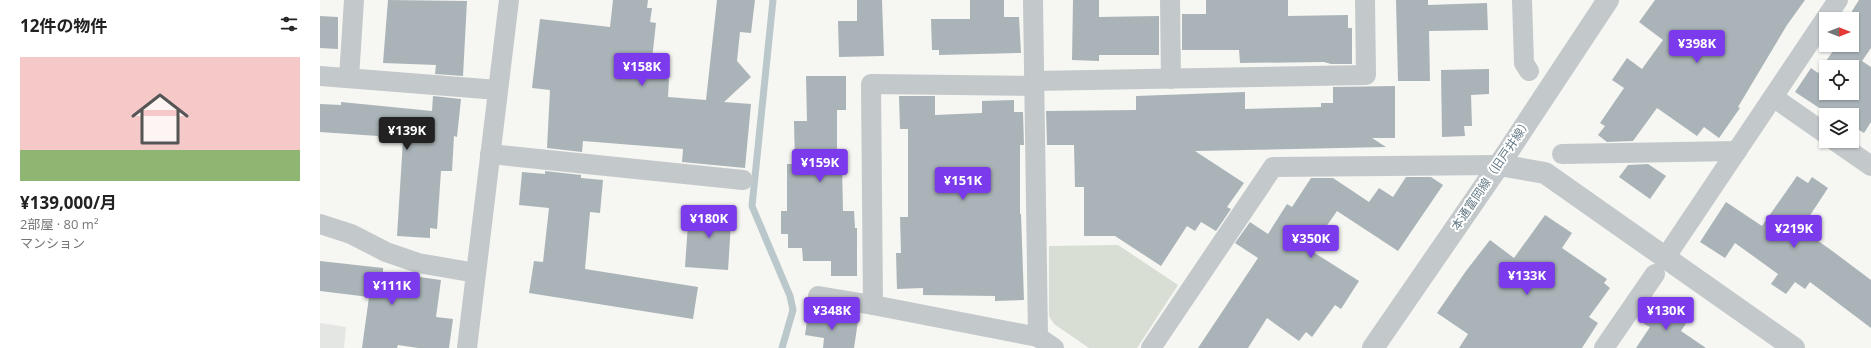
<!DOCTYPE html>
<html lang="ja">
<head>
<meta charset="utf-8">
<style>
  :root { --surface:#fff; --page:#f6f6f6; --text:#222; --muted:#767676; --accent:#7c3aed }
  body { margin:0; font-family:"Open Sans","Noto Sans JP",sans-serif; background:var(--page); color:var(--text); height:100vh; display:flex; flex-direction:column; font-size:15px; white-space:nowrap }
  * { box-sizing:border-box; margin:0 }
  p { font-size:13px; color:var(--muted) }
  .icon { flex:none; width:22px; height:22px; fill:none; stroke:currentColor; stroke-width:2; stroke-linecap:round; stroke-linejoin:round }
  .map { position:relative; flex:1; overflow:hidden }
  .details { display:flex; flex-direction:column; background:var(--surface); width:320px }
  .details>* { flex:none }
  .needle { width:26px; rotate:90deg }
  .tools { position:absolute; left:1499px; top:12px; display:grid; gap:8px }
  .tools a { display:grid; place-items:center; width:40px; height:40px; border-radius:0px; background:var(--surface); box-shadow:0 1px 3px #0004; font-size:20px }
  .price { position:absolute; translate:-50% -34px; padding:0 9px; border-radius:4px; background:var(--accent); color:#fff; font-size:13px; line-height:26px; filter:drop-shadow(0 1px 2px #0008) }
  .price::after { content:''; position:absolute; left:50%; top:24px; width:12px; height:9px; margin-left:-6px; background:inherit; clip-path:polygon(0 0,100% 0,50% 100%) }
  .price.current { background:#222; color:#fff }
  ul { padding:0; list-style:none }
  li { display:grid; align-content:center; gap:8px; height:212px; padding:0 20px }
  li span { display:grid; place-items:center; height:124px; border-radius:0px; color:#555 }
  li>.icon { margin-inline-start:auto }
  span .icon { width:72px; height:72px; fill:#fffc; stroke-width:1 }
  li b { font-size:17px }
  h2 { display:flex; justify-content:space-between; align-items:center; height:48px; padding:0 20px; font-size:17px }
  main { display:flex; flex:1; min-height:0 }
  .map>svg:first-child { display:block }
  .built { fill:#e4e6e4 }
  .green { fill:#d8ded3 }
  .lines { fill:none; stroke-linecap:round; stroke-linejoin:round }
  .stream { stroke:#bac8cb; stroke-width:7 }
  .building { fill:#aab4b8; fill-rule:evenodd }
  .minor { stroke:#c3c8ca; stroke-width:20 }
  .tertiary { stroke:#c3c8ca; stroke-width:22 }
  .labels { text-anchor:middle; dominant-baseline:central; stroke-width:4; stroke-linejoin:round; paint-order:stroke }
  .street-label { font-size:12px; fill:#647985; stroke:#fff }
</style>
</head>
<body>
<main>
<section class="details">
<h2>12件の物件<svg class="icon" aria-label="filters" viewBox="0 0 24 24"><path d="M4 7h16M4 17h16"/><circle cx="9" cy="7" r="2"/><circle cx="15" cy="17" r="2"/></svg></h2>
<ul>
<li><span style="background:linear-gradient(#f6c9c9 75%,#8fb573 0)"><svg class="icon" aria-label="home" viewBox="0 0 24 24"><path d="M3 11l9-7 9 7M6 9v11h12V9"/></svg></span><div><b>¥139,000/月</b><p>2部屋 · 80 m²</p><p>マンション</p></div></li>
</ul>
</section>
<div class="map">
<svg width="1551" height="348" viewBox="0 0 1551 348">
  <rect width="100%" height="100%" fill="#f6f6f3"/>
  <polygon class="built" points="0,323 26,327 24,348 0,348"/>
  <polygon class="green" points="798,245 858,285 817,348 769,348 734,324 729,316 729,246"/>
  <g class="lines">
    <polyline class="stream" points="453,0 432,206 470,296 473,310 462,348"/>
  </g>
  <g class="building">
    <polygon points="68,0 147,1 143,76 115,74 116,65 63,63"/>
    <polygon points="293,0 328,0 327,8 332,8 330,22 336,23 330,77 349,79 348,97 386,100 397,0 435,0 431,33 420,32 417,61 431,77 404,102 431,104 425,168 362,162 363,149 263,141 262,152 227,148 230,90 212,88 220,19 290,27"/>
    <polygon points="537,0 562,0 564,56 519,57 518,21 537,21"/>
    <polygon points="650,0 684,0 684,17 699,17 701,53 619,55 619,50 612,50 611,19 650,19"/>
    <polygon points="753,0 779,0 779,17 839,16 839,55 779,55 779,61 752,60"/>
    <polygon points="886,0 968,0 968,16 1028,15 1028,28 1032,28 1032,64 1011,64 1004,62 920,63 919,50 862,50 862,14 886,14"/>
    <polygon points="1076,0 1108,0 1108,5 1167,3 1168,30 1109,31 1110,81 1078,81"/>
    <polygon points="1335,0 1485,0 1467,25 1418,107 1420,108 1399,138 1384,127 1377,136 1337,108 1313,141 1287,142 1278,135 1285,126 1280,123 1304,88 1292,80 1307,58 1322,69 1343,40 1319,22"/>
    <path d="M 1539,0 L 1551,0 L 1551,48 L 1542,61 L 1551,67 L 1551,122 L 1544,133 L 1532,126 L 1532,115 L 1510,115 L 1475,92 L 1491,68 L 1498,73 L 1517,45 L 1532,45 L 1532,11 ZM 1506,67 L 1532,67 L 1532,93 L 1506,93 Z"/>
    <polygon points="0,16 18,17 18,49 0,48"/>
    <polygon points="1169,69 1169,94 1151,95 1152,126 1144,126 1145,136 1122,137 1121,70"/>
    <polygon points="486,76 526,76 526,110 517,110 517,163 522,163 523,211 534,211 535,228 537,228 537,276 511,276 511,261 483,261 482,248 468,248 468,234 461,234 461,211 467,211 467,164 475,164 474,121 487,121"/>
    <polygon points="1075,86 1075,138 1052,138 1066,147 875,151 924,183 907,207 911,209 896,231 881,222 875,231 867,226 841,266 795,236 764,236 764,187 755,187 754,145 727,145 726,111 816,110 816,96 925,92 925,109 1001,107 1001,103 1013,103 1013,87"/>
    <polygon points="113,96 141,99 137,137 134,136 132,171 121,171 117,229 110,228 110,238 77,236 83,140 58,138 58,136 0,132 0,104 21,105 21,102 112,111"/>
    <polygon points="579,96 615,96 615,115 662,113 662,101 694,100 694,112 703,112 704,145 700,145 700,214 701,214 704,300 675,301 675,296 603,295 603,288 577,289 576,253 581,253 580,217 588,217 588,129 580,129"/>
    <polygon points="1328,164 1346,176 1330,199 1299,177 1308,165"/>
    <polygon points="225,171 261,175 261,178 283,180 280,213 270,212 265,269 378,287 373,319 209,293 214,261 223,262 229,208 199,205 202,172 225,174"/>
    <polygon points="1477,176 1488,183 1492,177 1508,188 1481,229 1511,250 1551,280 1551,328 1490,282 1485,289 1475,282 1466,294 1451,284 1458,274 1415,243 1405,258 1380,242 1406,202 1442,226"/>
    <polygon points="1086,177 1111,177 1123,185 1078,251 1017,211 990,250 1039,281 1021,309 1015,305 992,337 986,332 979,341 947,318 928,348 878,348 938,258 915,243 930,222 948,234 967,204 972,207 991,178 1013,178 1049,202 1059,188 1073,197"/>
    <polygon points="392,206 412,208 408,270 365,267 369,209 392,211"/>
    <polygon points="1225,215 1252,233 1242,248 1287,279 1284,283 1290,288 1269,317 1278,323 1262,348 1139,348 1148,334 1117,313 1146,271 1170,240 1194,258"/>
    <polygon points="0,261 63,268 63,272 121,280 116,317 133,319 129,348 98,348 78,345 77,348 42,348 49,297 0,291"/>
    <polygon points="1339,302 1367,322 1361,331 1386,348 1316,348 1330,327 1324,324"/>
    <polygon points="488,313 538,321 534,348 503,348 504,338 485,335"/>
  </g>
  <g class="lines">
    <g class="minor">
      <polyline points="713,0 718,337 734,348"/>
      <polyline points="850,0 851,79"/>
      <polyline points="1202,0 1204,63 1209,71"/>
      <polyline points="0,76 178,90"/>
      <polyline points="29,78 34,0"/>
      <polyline points="714,81 1046,75 1045,0"/>
      <polyline points="1453,97 1506,134"/>
      <polyline points="1515,141 1551,166"/>
      <polyline points="170,154 423,180"/>
      <polyline points="1242,154 1417,151"/>
      <polyline points="0,224 31,234 66,252 98,263 156,273"/>
      <polyline points="1345,258 1518,0"/>
      <polyline points="498,296 553,305 718,337"/>
      <polyline points="553,305 551,84 714,86"/>
      <polyline points="147,348 189,0"/>
      <polyline points="831,348 953,167 1179,165"/>
      <polyline points="1284,348 1335,274"/>
    </g>
    <g class="tertiary">
      <polyline points="1179,165 1225,173 1474,348"/>
      <polyline points="1053,348 1179,165 1288,0"/>
    </g>
  </g>
  <g class="labels">
    <g class="street-label">
      <text transform="translate(1171 174) rotate(-56)">本通富岡線（旧戸井線）</text>
    </g>
  </g>
</svg>
<div class="tools">
<a><svg class="needle" viewBox="-14 -14 28 28"><path d="M0-13l5 13h-10z" fill="#e53935"/><path d="M0 13l5-13h-10z" fill="#767676"/></svg></a>
<a><svg class="icon" aria-label="locate" viewBox="0 0 24 24"><circle cx="12" cy="12" r="6"/><path d="M12 2v4M12 18v4M2 12h4M18 12h4"/></svg></a>
<a><svg class="icon" aria-label="layers" viewBox="0 0 24 24"><path d="M12 4l9 5-9 5-9-5zM3 14l9 5 9-5"/></svg></a>
</div>
<b class="price" style="left:1377px;top:64px">¥398K</b>
<b class="price" style="left:322px;top:87px">¥158K</b>
<b class="price current" style="left:87px;top:151px">¥139K</b>
<b class="price" style="left:500px;top:183px">¥159K</b>
<b class="price" style="left:643px;top:201px">¥151K</b>
<b class="price" style="left:389px;top:239px">¥180K</b>
<b class="price" style="left:1474px;top:249px">¥219K</b>
<b class="price" style="left:991px;top:259px">¥350K</b>
<b class="price" style="left:1207px;top:296px">¥133K</b>
<b class="price" style="left:72px;top:306px">¥111K</b>
<b class="price" style="left:512px;top:331px">¥348K</b>
<b class="price" style="left:1346px;top:331px">¥130K</b>
</div>
</main>
</body>
</html>
